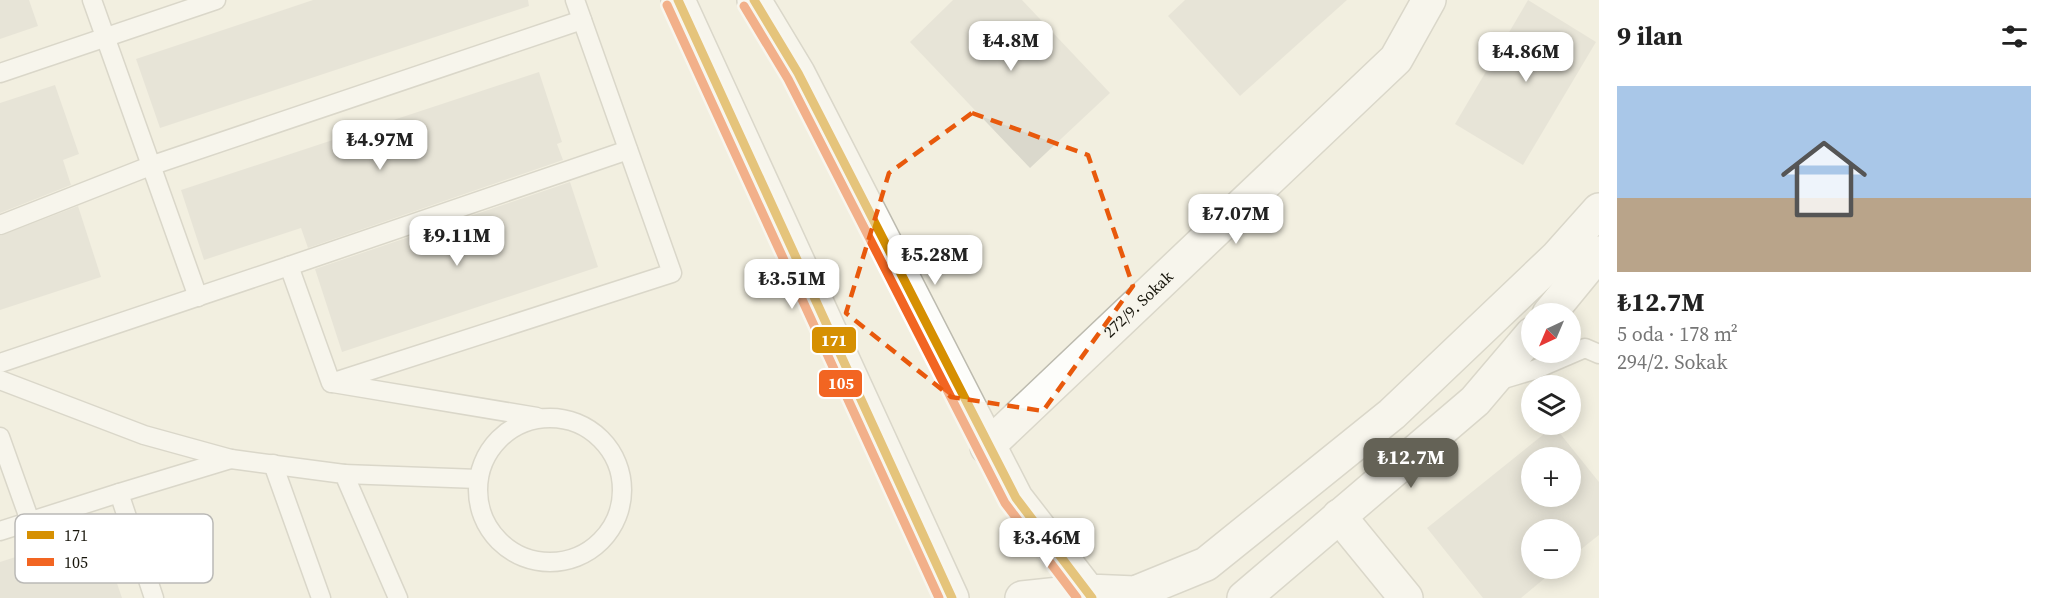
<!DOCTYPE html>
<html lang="tr">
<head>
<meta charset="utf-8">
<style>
  :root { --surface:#fff; --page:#f6f6f6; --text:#222; --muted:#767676; --accent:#646256 }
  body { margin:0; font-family:"Source Serif 4",serif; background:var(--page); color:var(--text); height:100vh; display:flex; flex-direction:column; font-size:22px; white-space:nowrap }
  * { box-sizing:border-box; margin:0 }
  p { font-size:20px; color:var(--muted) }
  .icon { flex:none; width:33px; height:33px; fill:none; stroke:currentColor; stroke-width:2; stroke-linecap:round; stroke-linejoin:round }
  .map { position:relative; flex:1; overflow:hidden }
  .drawer { display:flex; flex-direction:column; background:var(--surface); width:450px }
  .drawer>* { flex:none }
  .needle { width:39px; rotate:224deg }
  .fabs { position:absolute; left:1521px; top:303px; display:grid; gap:12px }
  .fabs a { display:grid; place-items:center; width:60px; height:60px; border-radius:50%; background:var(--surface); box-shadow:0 3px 15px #0003; font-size:30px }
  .price { position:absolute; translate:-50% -51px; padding:0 14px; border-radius:12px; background:#fff; color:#222; font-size:20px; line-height:39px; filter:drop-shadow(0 2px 3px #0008) }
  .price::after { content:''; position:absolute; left:50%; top:36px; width:18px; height:14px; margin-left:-9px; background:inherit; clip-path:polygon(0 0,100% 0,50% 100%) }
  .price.current { background:var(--accent); color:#fff }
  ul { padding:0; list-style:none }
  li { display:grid; align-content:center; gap:12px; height:318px; padding:0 18px }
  li span { display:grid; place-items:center; height:186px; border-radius:0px; color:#555 }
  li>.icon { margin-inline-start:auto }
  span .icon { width:108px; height:108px; fill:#fffc; stroke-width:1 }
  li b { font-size:26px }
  h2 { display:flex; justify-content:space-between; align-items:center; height:72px; padding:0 18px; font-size:26px }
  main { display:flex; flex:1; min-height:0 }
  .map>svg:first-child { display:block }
  .building { fill:#dad8cc; fill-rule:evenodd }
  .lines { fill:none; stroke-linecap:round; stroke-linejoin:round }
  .service-casing { stroke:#bcbaae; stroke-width:21 }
  .minor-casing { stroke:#bcbaae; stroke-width:36 }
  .tertiary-casing { stroke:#bcbaae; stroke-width:36 }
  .secondary-casing { stroke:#bcbaae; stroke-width:36 }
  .service { stroke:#fdfdfa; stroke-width:18 }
  .minor { stroke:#fdfdfa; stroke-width:33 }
  .tertiary { stroke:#fdfdfa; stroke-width:33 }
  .secondary { stroke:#fdfdfa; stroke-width:33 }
  .bus-1-casing { stroke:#fff; stroke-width:14 }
  .bus-2-casing { stroke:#fff; stroke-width:14 }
  .bus-1 { stroke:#d69002; stroke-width:9 }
  .bus-2 { stroke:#f26522; stroke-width:9 }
  .marked { fill:none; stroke:#e8590c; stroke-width:4.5; stroke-dasharray:12 8; stroke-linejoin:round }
  .labels { text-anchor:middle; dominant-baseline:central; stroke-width:5; stroke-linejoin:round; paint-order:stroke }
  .street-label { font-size:16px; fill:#18160c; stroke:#fff }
  .key { fill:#fff; stroke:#bab9b6; stroke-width:1.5 }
  .key-label { font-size:16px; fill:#18160c }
  .line-badge { stroke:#fff; stroke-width:2 }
  .badge-label { font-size:16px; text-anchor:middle; font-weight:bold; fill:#fff }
</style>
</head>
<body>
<main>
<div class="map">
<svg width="1599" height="598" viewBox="0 0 1599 598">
  <rect width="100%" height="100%" fill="#f2efe0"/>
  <g class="building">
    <polygon points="0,0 29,0 38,26 0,39"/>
    <polygon points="313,0 528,0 529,6 160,128 136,59"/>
    <polygon points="953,0 1022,0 1110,93 1030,168 910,42"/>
    <polygon points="1185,0 1347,0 1240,96 1168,16"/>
    <polygon points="1528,0 1596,42 1523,165 1455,124"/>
    <polygon points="539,72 562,142 557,144 563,160 308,248 301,228 204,260 181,190"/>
    <polygon points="55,85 79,154 63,160 71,185 0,213 0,103"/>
    <polygon points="570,182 598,267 342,352 315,269"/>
    <polygon points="78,206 101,277 0,310 0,236"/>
    <path d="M 1554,426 L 1599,482 L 1599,535 L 1570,558 L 1570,530 L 1532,530 L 1532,568 L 1557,568 L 1521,598 L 1483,598 L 1427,528 ZM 1532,458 L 1570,458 L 1570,496 L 1532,496 Z"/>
    <polygon points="99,530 122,598 0,598 0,562"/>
  </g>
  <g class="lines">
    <defs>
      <g id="service">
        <polyline points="92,0 198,297"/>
        <polyline points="0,73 216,0"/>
        <polyline points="0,225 150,166 582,20"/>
        <polyline points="289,266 628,150"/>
        <polyline points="0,363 289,266 331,383 672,273 575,0"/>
        <polyline points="0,380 144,435 231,459 344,474 398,598"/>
        <polyline points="1497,381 1534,370 1585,348 1599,354"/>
        <polyline points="333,383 537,417"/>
        <circle cx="550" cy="490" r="72"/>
        <polyline points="0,437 30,521"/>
        <polyline points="273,464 321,598"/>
        <polyline points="344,474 478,479"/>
        <polyline points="119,493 231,459"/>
        <polyline points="0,531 119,493 154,598"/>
      </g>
      <g id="minor">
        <path id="s1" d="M 987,447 L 1396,59 L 1429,0"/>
        <polyline points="1339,516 1406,598"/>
      </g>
      <g id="tertiary">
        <polyline points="678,0 952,598"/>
        <polyline points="754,0 798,73 1016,498 1088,591 1135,593 1206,564 1392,414 1557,257 1599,210"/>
        <polyline points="1549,314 1599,253"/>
        <polyline points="1244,598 1475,401 1532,334"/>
      </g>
      <polyline id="secondary" points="1022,598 1088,591 1092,598"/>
    </defs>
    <use href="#service" class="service-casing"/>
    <use href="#minor" class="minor-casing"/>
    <use href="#tertiary" class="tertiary-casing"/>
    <use href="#secondary" class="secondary-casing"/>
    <use href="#service" class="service"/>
    <use href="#minor" class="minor"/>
    <use href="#tertiary" class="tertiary"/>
    <use href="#secondary" class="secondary"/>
    <defs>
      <g id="bus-1">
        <polyline points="678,0 952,598"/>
        <polyline points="754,0 798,73 1016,498 1092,598"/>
      </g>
      <g id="bus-2">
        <polyline points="667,5 939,598"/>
        <polyline points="744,6 788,79 1005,503 1077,598"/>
      </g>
    </defs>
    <use href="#bus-1" class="bus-1-casing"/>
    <use href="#bus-2" class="bus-2-casing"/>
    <use href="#bus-1" class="bus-1"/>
    <use href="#bus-2" class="bus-2"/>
  </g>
  <path d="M0 0H1599V598H0ZM 972,113 L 1088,155 L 1133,286 L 1043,411 L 951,397 L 846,313 L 889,173 Z" fill="#f2efe0" fill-opacity=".55" fill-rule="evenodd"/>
  <path class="marked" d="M 972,113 L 1088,155 L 1133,286 L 1043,411 L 951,397 L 846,313 L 889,173 Z"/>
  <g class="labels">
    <g class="street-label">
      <text stroke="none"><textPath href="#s1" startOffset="208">272/9. Sokak</textPath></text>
    </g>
  </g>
  <rect x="15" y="514" width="198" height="69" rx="9" class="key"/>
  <rect x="27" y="531" width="27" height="8" fill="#d69002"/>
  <rect x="27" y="558" width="27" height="8" fill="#f26522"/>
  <g class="key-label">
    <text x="64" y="541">171</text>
    <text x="64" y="568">105</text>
  </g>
  <g class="line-badge">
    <rect x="811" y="326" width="46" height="28" rx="6" fill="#d69002"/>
    <rect x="818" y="369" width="45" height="29" rx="6" fill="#f26522"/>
  </g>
  <g class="badge-label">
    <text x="834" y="346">171</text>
    <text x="841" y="389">105</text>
  </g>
</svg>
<div class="fabs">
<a><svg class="needle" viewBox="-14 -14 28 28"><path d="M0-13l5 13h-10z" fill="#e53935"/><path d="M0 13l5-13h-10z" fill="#767676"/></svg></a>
<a><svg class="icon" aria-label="layers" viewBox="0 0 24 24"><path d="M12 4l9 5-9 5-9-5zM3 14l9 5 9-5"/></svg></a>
<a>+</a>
<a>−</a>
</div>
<b class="price" style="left:1011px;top:72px">₺4.8M</b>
<b class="price" style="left:1526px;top:83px">₺4.86M</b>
<b class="price" style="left:380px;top:171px">₺4.97M</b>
<b class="price" style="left:1236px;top:245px">₺7.07M</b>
<b class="price" style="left:457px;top:267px">₺9.11M</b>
<b class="price" style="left:935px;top:286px">₺5.28M</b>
<b class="price" style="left:792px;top:310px">₺3.51M</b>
<b class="price current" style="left:1411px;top:489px">₺12.7M</b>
<b class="price" style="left:1047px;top:569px">₺3.46M</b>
</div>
<section class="drawer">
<h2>9 ilan<svg class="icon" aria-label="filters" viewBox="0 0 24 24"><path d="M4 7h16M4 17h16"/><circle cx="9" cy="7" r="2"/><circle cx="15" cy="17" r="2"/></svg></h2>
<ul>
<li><span style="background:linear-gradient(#a9c7e8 60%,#b9a48a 0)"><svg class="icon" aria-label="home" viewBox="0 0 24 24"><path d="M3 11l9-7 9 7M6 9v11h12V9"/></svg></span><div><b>₺12.7M</b><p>5 oda · 178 m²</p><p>294/2. Sokak</p></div></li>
</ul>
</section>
</main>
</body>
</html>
